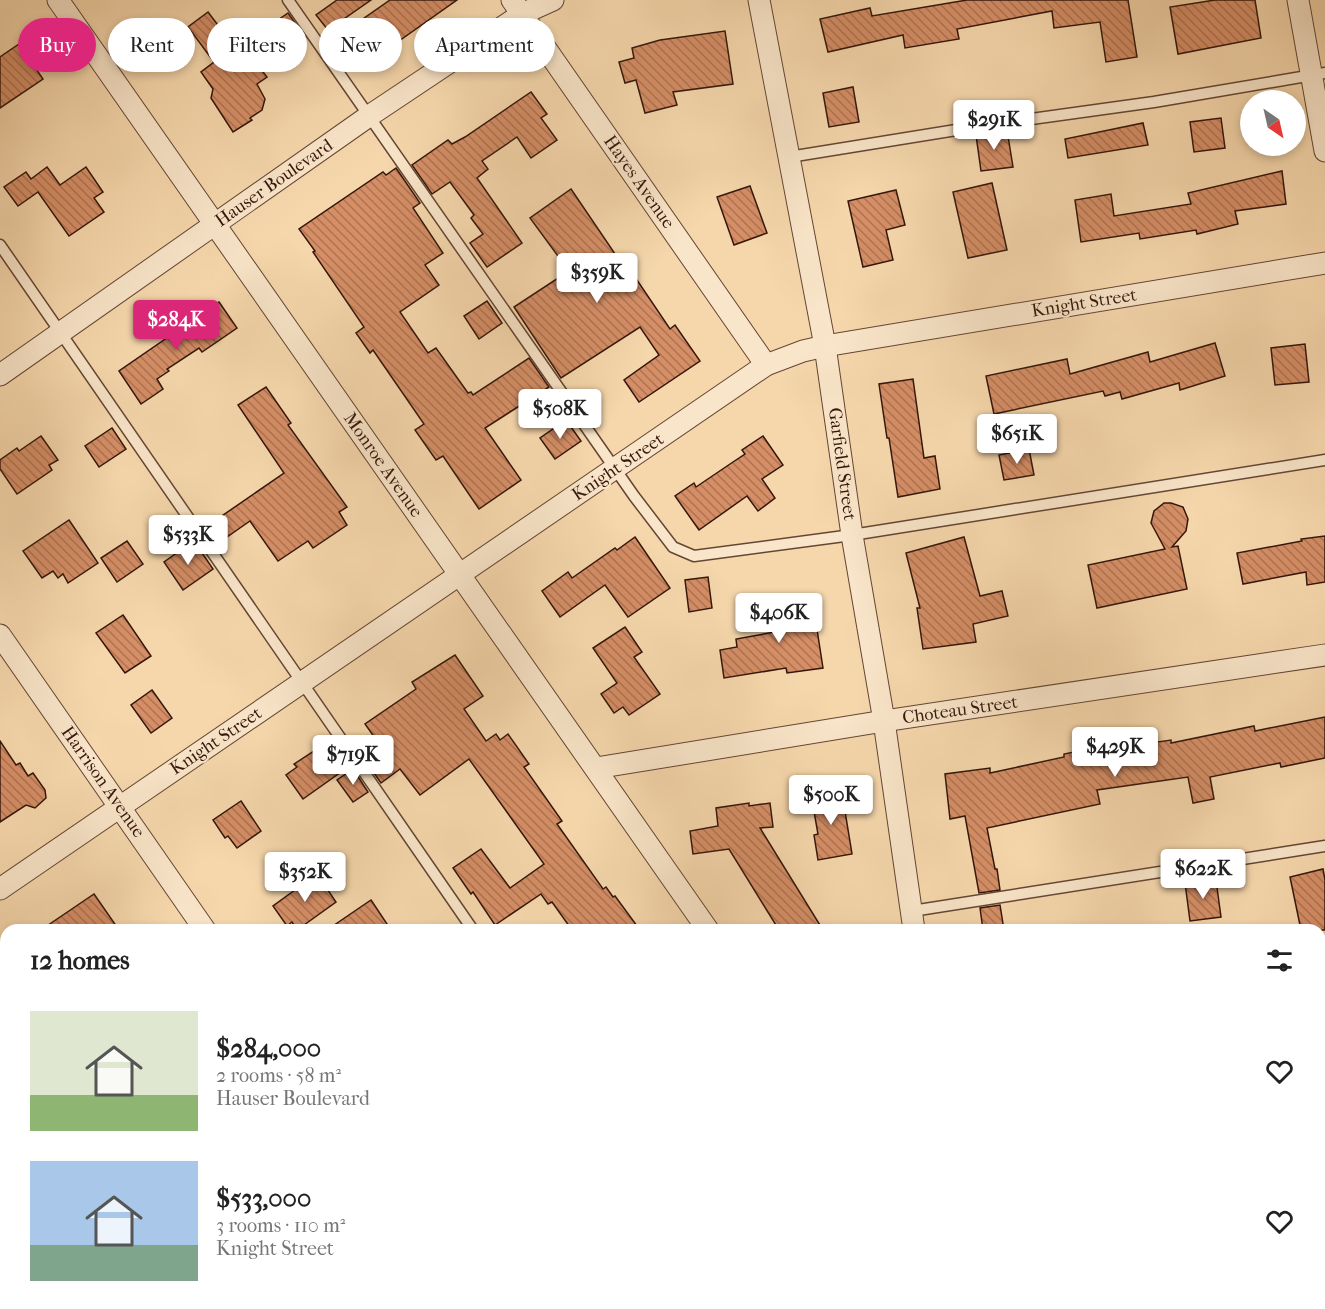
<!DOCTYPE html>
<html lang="en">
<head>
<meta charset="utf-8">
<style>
  :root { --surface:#fff; --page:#f2f2f2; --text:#222; --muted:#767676; --accent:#db2777 }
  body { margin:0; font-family:"IM FELL French Canon",serif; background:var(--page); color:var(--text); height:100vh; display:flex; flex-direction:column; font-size:22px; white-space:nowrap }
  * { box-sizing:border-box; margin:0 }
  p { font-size:20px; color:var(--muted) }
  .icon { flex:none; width:33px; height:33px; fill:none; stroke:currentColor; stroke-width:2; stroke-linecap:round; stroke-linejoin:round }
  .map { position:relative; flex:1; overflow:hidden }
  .side { position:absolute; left:0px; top:924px; width:1326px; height:386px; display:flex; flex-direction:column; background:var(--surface); border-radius:18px 18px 0 0; box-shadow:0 3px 9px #0003 }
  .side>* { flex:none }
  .guide { position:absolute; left:18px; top:18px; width:600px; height:54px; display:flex; gap:12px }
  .needle { width:39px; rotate:146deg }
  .tools { position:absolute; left:1240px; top:90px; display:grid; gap:12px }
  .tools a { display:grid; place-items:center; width:66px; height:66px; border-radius:50%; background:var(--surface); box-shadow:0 3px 9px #0003; font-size:30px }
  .price { position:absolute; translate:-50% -51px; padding:0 14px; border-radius:6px; background:#fff; color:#222; font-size:20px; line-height:39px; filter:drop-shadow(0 2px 3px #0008) }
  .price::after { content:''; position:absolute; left:50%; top:36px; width:18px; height:14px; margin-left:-9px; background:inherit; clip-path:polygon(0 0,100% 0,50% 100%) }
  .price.on { background:var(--accent); color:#fff }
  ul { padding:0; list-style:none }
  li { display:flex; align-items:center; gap:18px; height:150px; padding:0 30px }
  li span { display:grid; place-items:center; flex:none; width:168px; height:120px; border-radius:0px; color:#555 }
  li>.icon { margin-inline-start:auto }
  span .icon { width:72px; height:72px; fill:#fffc; stroke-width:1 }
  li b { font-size:26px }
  h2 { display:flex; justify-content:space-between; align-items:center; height:72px; padding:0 30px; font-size:26px }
  .pill { padding:0 21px; border-radius:27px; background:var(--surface); box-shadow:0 3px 9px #0003; font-size:21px; line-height:54px }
  .pill.on { background:var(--accent); color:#fff }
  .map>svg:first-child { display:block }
  .building { fill:url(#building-back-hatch); stroke:#34160b; stroke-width:1.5 }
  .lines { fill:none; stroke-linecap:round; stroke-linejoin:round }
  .lane-casing { stroke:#644633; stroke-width:13 }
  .street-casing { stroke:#644633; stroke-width:23 }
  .lane { stroke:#f9e5c9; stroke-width:10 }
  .street { stroke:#f9e5c9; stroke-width:21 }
  .labels { text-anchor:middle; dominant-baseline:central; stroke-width:4.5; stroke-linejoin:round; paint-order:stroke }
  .street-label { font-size:18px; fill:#34160b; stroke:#f9e5c9 }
</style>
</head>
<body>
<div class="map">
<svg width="1325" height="1309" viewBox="0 0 1325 1309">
  <defs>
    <pattern id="building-back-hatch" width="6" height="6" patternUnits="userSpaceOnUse" patternTransform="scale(1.5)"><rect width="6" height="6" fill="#d58e66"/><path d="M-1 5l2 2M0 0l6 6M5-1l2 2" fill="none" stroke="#ae7352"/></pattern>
  </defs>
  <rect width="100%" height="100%" fill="#f6d7ac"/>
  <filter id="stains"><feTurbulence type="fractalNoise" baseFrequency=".00333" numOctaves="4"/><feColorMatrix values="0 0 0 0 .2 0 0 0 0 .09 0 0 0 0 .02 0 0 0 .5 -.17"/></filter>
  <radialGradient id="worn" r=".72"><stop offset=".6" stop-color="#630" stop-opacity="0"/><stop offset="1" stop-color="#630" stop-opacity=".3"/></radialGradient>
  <g class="building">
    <polygon points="337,0 371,0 328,30 316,15"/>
    <polygon points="390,0 457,0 382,53 360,21"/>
    <polygon points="967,0 1128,0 1137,57 1106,62 1100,22 1054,28 1052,11 957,29 959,39 905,48 903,35 828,52 820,19 870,8 872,16"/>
    <polygon points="1215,0 1255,0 1261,38 1178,54 1170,7"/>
    <polygon points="208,12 236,49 288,13 305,37 260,68 267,77 257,84 265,99 262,110 250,118 252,120 233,132 211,98 213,89 201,72 214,62 188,27"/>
    <polygon points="725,31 733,84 673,92 677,105 645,113 636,80 625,83 619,62 634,58 632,48 660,40"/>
    <polygon points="19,44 43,79 0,108 0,57"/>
    <polygon points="853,87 859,122 829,127 823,93"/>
    <polygon points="531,92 547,114 541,118 557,140 531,158 517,137 482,161 488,169 477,178 522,243 487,267 470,243 483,234 471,218 474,215 450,182 432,194 412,165 448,140 452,144 465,137"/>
    <polygon points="1221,118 1225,148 1194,152 1190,122"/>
    <polygon points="1143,123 1148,145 1068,158 1065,139"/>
    <polygon points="1007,130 1013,167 981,171 976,135"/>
    <polygon points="47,167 60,185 86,167 103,192 94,198 104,212 69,236 38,192 18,206 4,187 26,172 31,179"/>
    <polygon points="396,168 420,203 413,208 443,253 425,265 439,285 400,312 428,353 436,348 468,393 471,392 473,395 529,358 549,387 485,428 521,480 479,509 443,456 436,460 415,430 424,424 373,350 370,353 356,333 364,327 313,252 315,251 299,229 383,172 386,175"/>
    <polygon points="1282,171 1286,204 1235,211 1238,224 1197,234 1196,230 1140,239 1139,233 1081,242 1075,200 1111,194 1114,216 1191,204 1188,193"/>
    <polygon points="992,183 1007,250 968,258 953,192"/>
    <polygon points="750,186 767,233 734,245 717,197"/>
    <polygon points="571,189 632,279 635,277 670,329 675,325 700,361 639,402 624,380 659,355 640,327 561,378 514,307 569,271 530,218"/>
    <polygon points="896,190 905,225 886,230 893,260 863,267 848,201"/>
    <polygon points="487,301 502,323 479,339 464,316"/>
    <polygon points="219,302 237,328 202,352 199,348 167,369 169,371 157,379 163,389 141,404 119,371"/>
    <polygon points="1215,343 1225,376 1180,390 1179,383 1122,399 1120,392 1105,396 1103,391 994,414 986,376 1067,359 1070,374 1148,352 1150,362"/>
    <polygon points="1305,344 1309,382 1275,385 1271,348"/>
    <polygon points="913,379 924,458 935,456 940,489 898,497 889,438 887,438 879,384"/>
    <polygon points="266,387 291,423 288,425 347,507 339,512 347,525 313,548 308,541 278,561 250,521 227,537 216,520 284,473 238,405"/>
    <polygon points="566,420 581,441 555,459 540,438"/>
    <polygon points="112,428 126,449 99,467 85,446"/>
    <polygon points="41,436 58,460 49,465 52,470 17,494 0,469 0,460 17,448 19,451"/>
    <polygon points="763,436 783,465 762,479 775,498 758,511 747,496 699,530 675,496 694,483 696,487 733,462 745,454 742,450"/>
    <polygon points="1029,449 1034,475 1004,480 999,455"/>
    <polygon points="1164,503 1171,503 1183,507 1188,519 1186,531 1172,547 1178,546 1187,589 1097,608 1088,565 1165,549 1151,523 1154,511"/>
    <polygon points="69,520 98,563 68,583 63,574 58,578 53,571 42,578 23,551"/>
    <polygon points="1325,536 1325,582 1307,585 1306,572 1243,584 1237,553 1302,541 1301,539"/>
    <polygon points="635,537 670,588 628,617 605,585 560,617 542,591 568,572 572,578 615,548 617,550"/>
    <polygon points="964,537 980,596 1002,591 1008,616 973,624 976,642 923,649 917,608 920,608 906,553"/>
    <polygon points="127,541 143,564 117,582 101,558"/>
    <polygon points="194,541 213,569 183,590 164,562"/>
    <polygon points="708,577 712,608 689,612 685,580"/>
    <polygon points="812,597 823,668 787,673 786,668 724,678 720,650 737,647 736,639 780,631 776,602"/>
    <polygon points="123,615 151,656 125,673 96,633"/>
    <polygon points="625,627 642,652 634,657 660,694 629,715 623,707 614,713 601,694 617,683 593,648"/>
    <polygon points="455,655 483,696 464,709 486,741 496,734 500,740 508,734 529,764 524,767 562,821 557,824 603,889 606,887 613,897 615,896 640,930 572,930 552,902 548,904 541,894 495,925 473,892 471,894 453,868 481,849 510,888 544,864 469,759 420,795 400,769 381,783 365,760 382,748 365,724 416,689 412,682"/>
    <polygon points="152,690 172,718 151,733 131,705"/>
    <polygon points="1325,717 1325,758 1281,767 1280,763 1210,777 1214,799 1193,803 1188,777 1097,790 1100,804 987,828 995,869 997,869 1000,890 979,893 965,816 950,819 945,774 990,768 990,773 1064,757 1064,754 1088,749 1089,752 1171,740 1171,743 1254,726 1255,731"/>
    <polygon points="0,741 16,765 20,763 28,776 33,773 45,790 46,798 35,808 26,805 0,822"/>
    <polygon points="323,745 341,772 303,799 286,775 297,767 294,764"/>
    <polygon points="353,769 368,792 353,802 337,780"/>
    <polygon points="838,789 840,799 843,799 852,854 818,860 814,835 818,834 812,800 816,799 815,793"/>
    <polygon points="241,801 261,831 237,848 228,836 225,838 213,820"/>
    <polygon points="749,803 749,806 770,803 773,827 760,828 823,930 779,930 729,849 693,854 690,831 718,826 716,808"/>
    <polygon points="1323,869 1325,880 1325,930 1301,930 1290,877"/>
    <polygon points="317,874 336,902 297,930 292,922 287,926 273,906"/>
    <polygon points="1216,880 1221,917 1190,921 1185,883"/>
    <polygon points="94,894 119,930 41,930"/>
    <polygon points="371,900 391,930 327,930"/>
    <polygon points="1000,905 1004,930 983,930 980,908"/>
  </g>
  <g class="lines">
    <defs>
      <g id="lane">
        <polyline points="288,0 634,496 673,547 694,556 852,535 1325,460"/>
        <polyline points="789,157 981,126 1154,102 1325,73"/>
        <polyline points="0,245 473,930"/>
        <polyline points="912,911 1325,846"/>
        <polyline points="0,1026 6,1035"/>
        <polyline points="0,1101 6,1110"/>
        <polyline points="0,1207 6,1215"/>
        <polyline points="1320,1243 1325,1242"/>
        <polyline points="881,1309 920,1304"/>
      </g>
      <g id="street">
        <polyline points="58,0 708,930"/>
        <polyline points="512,0 766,365"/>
        <polyline points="759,0 825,346 852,535 884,721 914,930"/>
        <polyline points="1298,0 1325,151"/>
        <polyline points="0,375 369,116 522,14 553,0"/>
        <polyline points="0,635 205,930"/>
        <polyline points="596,768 884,721 1325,655"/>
        <polyline points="0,889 766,365 803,351 825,346 1325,263"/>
        <polyline points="1320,1040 1325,1039"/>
        <polyline points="0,1248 6,1247"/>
        <polyline points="432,1304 433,1309"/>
        <polyline points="965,1304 966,1309"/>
      </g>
    </defs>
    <use href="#lane" class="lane-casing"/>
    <use href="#street" class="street-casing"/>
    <use href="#lane" class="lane"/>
    <use href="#street" class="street"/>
  </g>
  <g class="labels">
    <g class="street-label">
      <text transform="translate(639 182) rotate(55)">Hayes Avenue</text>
      <text transform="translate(274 183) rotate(-35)">Hauser Boulevard</text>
      <text transform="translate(1084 303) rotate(-9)">Knight Street</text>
      <text transform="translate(842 464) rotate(82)">Garfield Street</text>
      <text transform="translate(383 465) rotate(55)">Monroe Avenue</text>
      <text transform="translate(618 467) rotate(-34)">Knight Street</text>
      <text transform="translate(960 710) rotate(-8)">Choteau Street</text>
      <text transform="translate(216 741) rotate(-34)">Knight Street</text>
      <text transform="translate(103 782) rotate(55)">Harrison Avenue</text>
    </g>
  </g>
  <rect width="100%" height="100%" filter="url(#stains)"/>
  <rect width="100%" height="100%" fill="url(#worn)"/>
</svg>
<div class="tools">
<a><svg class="needle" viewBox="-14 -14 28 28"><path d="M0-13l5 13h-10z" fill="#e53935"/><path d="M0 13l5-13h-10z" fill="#767676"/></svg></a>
</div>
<b class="price" style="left:994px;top:151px">$291K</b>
<b class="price" style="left:597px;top:304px">$359K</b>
<b class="price on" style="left:176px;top:351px">$284K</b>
<b class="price" style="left:560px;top:440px">$508K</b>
<b class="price" style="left:1017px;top:465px">$651K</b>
<b class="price" style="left:188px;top:566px">$533K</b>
<b class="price" style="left:779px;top:644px">$406K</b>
<b class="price" style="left:1115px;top:778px">$429K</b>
<b class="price" style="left:353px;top:786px">$719K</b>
<b class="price" style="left:831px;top:826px">$500K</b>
<b class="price" style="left:1203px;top:900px">$622K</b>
<b class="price" style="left:305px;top:903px">$352K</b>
<div class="guide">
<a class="pill on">Buy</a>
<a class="pill">Rent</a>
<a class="pill">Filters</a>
<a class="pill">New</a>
<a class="pill">Apartment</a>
</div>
<section class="side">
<h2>12 homes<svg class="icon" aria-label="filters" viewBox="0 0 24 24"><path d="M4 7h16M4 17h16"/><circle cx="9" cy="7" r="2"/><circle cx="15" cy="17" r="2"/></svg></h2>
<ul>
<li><span style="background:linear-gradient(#dfe7d0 70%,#8fb573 0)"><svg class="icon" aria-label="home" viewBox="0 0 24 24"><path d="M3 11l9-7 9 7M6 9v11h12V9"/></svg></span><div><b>$284,000</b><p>2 rooms · 58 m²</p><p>Hauser Boulevard</p></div><svg class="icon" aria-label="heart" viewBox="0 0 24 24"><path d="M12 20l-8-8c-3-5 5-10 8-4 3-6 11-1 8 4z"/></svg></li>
<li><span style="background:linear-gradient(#a9c7e8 70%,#7fa58c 0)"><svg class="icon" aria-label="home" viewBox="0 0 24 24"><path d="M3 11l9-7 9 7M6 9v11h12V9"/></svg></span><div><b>$533,000</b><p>3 rooms · 110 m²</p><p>Knight Street</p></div><svg class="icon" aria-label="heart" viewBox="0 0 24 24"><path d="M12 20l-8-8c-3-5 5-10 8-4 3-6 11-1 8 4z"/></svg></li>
</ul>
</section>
</div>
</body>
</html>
